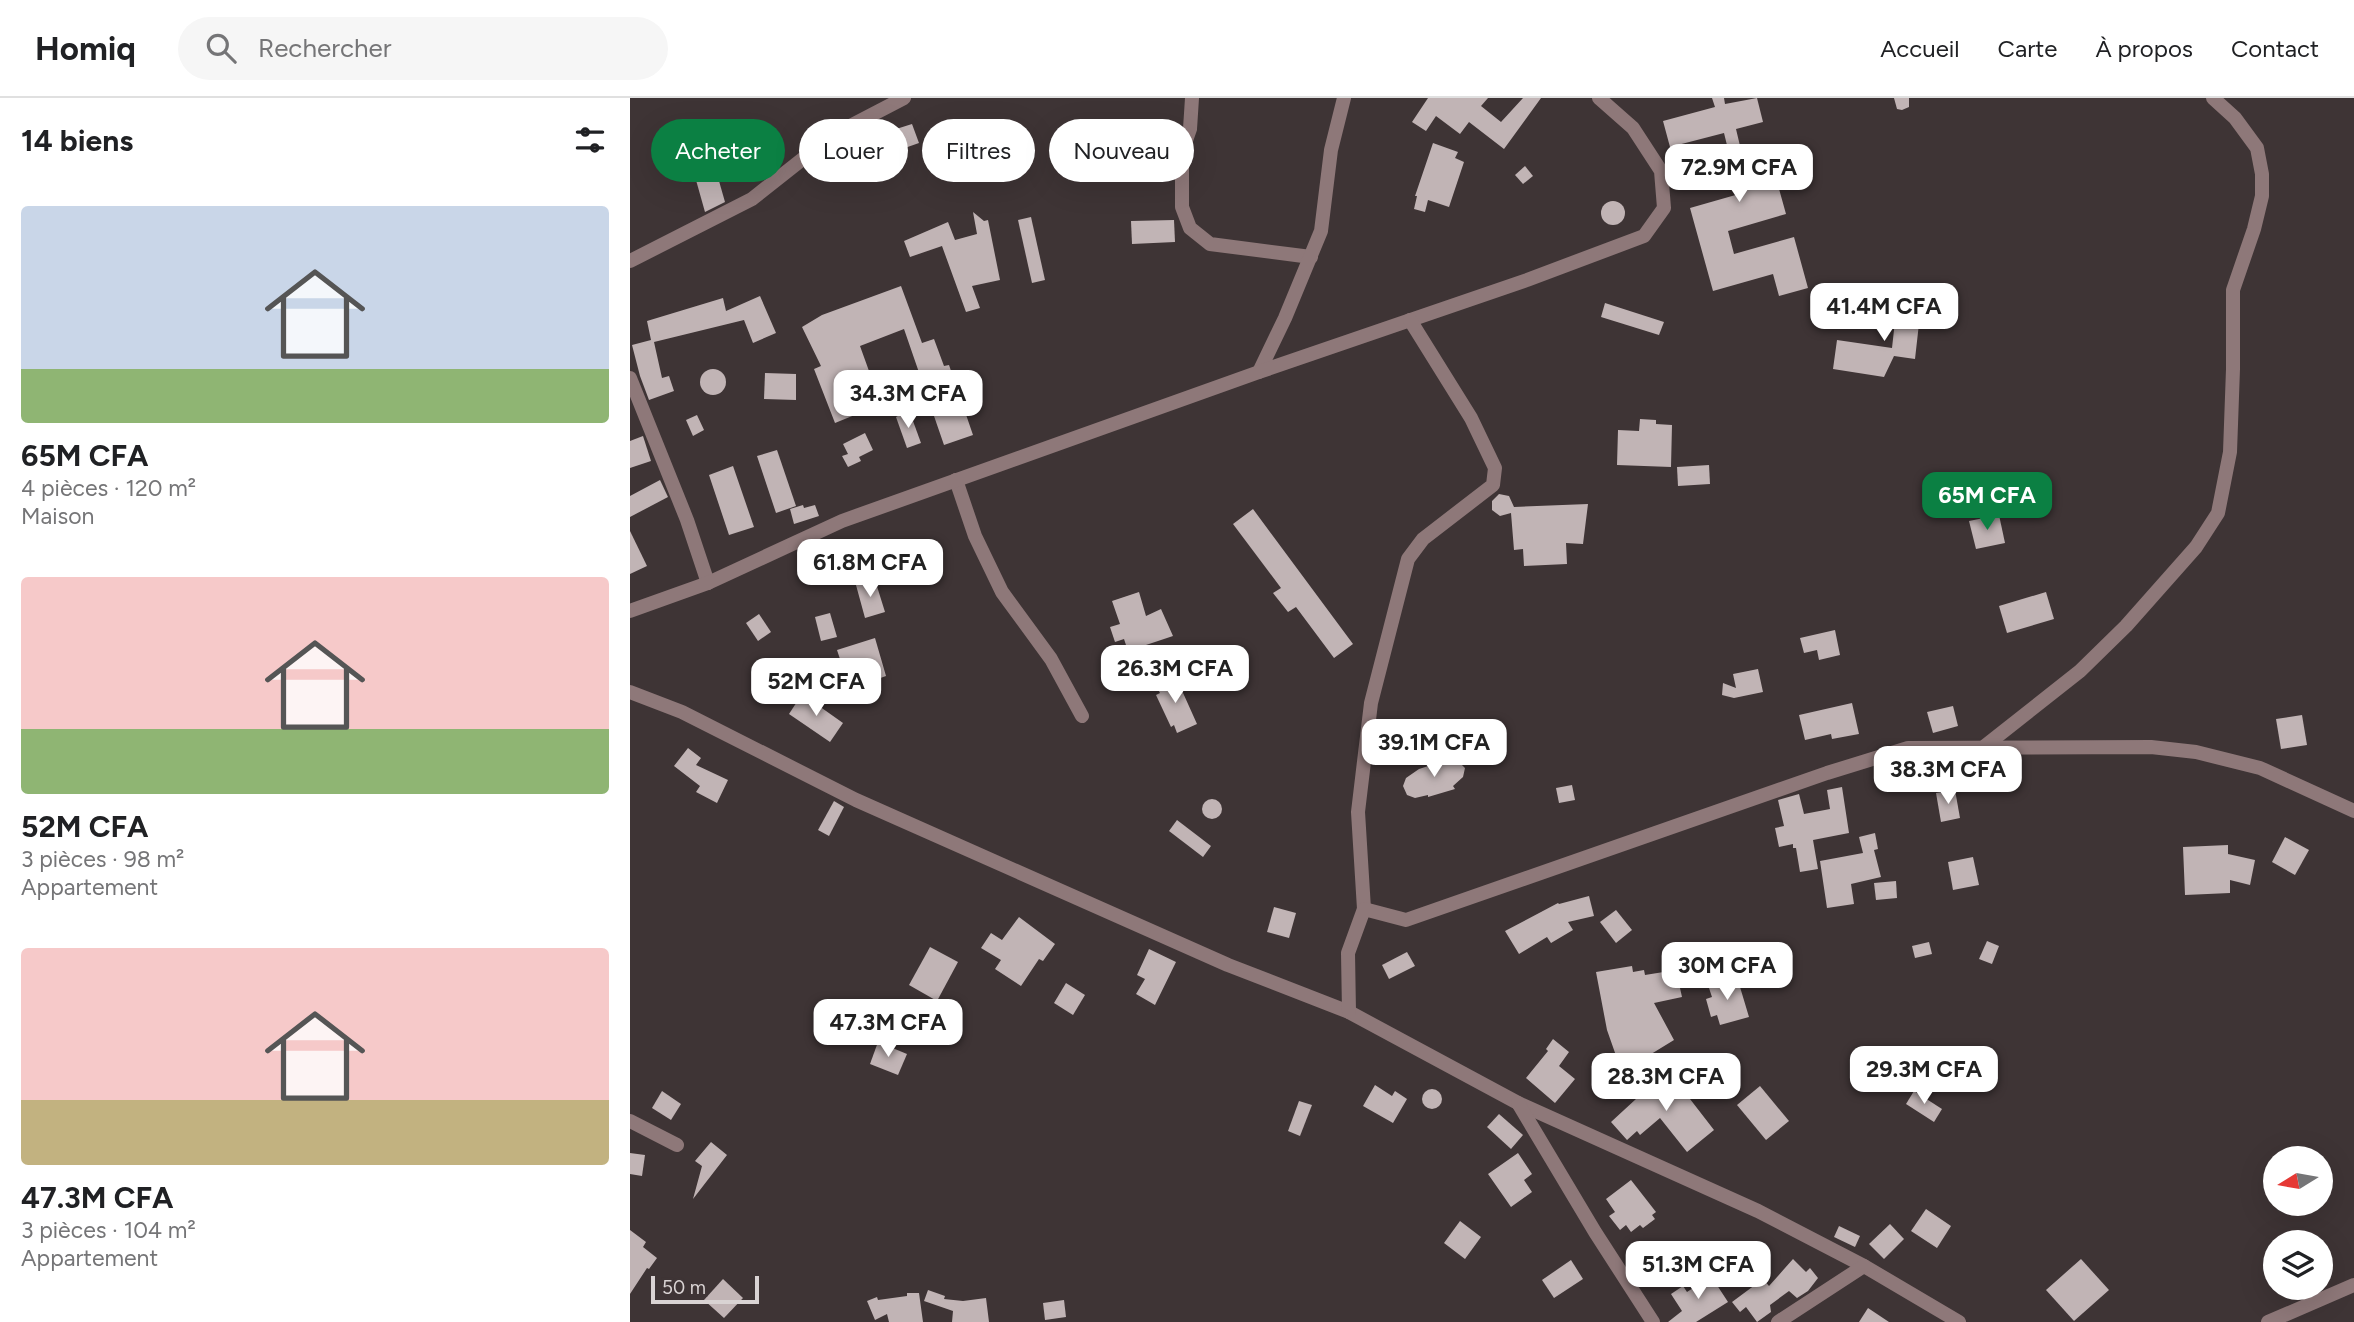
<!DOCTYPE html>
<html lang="fr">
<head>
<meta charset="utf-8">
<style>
  :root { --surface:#fff; --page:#f6f6f6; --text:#202124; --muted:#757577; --line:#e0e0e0; --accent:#0b8043 }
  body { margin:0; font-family:Figtree,sans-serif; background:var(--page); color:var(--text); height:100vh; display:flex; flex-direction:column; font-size:26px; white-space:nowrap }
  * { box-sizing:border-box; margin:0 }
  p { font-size:23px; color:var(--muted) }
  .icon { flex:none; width:38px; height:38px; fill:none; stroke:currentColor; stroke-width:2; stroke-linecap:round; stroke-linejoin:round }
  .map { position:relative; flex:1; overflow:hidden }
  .panel { display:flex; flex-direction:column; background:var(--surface); width:630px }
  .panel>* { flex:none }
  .banner { position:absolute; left:21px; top:21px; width:665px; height:63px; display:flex; gap:14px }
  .needle { width:46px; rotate:259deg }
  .tools { position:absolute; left:1633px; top:1048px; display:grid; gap:14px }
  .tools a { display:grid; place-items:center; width:70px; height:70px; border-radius:50%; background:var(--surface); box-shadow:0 7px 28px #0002; font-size:35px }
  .scale { position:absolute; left:21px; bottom:18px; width:108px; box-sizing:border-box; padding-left:7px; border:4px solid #d9d3d3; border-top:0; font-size:19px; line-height:24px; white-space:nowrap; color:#d9d3d3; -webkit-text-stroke:5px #3e3435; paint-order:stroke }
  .price { position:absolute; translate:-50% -60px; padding:0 16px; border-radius:14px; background:#fff; color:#222; font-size:23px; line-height:46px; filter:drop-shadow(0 2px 4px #0008) }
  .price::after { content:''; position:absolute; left:50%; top:42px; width:21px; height:16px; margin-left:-10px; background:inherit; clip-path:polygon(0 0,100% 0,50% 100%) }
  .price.active { background:var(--accent); color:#fff }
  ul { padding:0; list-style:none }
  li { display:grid; align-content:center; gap:14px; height:371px; padding:0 21px }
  li span { display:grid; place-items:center; height:217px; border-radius:7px; color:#555 }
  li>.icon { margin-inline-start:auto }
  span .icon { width:126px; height:126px; fill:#fffc; stroke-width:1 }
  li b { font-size:30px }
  h2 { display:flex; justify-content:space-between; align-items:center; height:84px; padding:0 21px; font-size:30px }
  .pill { padding:0 24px; border-radius:32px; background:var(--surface); box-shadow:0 7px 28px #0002; font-size:24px; line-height:63px }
  .pill.active { background:var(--accent); color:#fff }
  header { display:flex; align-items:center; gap:42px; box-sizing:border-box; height:98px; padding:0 35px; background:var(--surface); border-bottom:2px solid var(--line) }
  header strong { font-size:33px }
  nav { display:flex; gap:38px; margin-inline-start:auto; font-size:24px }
  .search { width:490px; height:63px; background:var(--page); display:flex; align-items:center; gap:18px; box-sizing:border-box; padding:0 24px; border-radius:38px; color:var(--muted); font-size:26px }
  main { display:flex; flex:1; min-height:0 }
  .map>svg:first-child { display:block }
  .building { fill:#c1b4b5 }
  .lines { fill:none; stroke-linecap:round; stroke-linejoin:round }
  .minor { stroke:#8e7879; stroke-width:14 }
</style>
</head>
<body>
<header>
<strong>Homiq</strong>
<div class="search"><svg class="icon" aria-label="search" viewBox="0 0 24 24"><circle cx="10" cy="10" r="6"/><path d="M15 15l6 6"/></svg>Rechercher</div>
<nav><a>Accueil</a><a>Carte</a><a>À propos</a><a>Contact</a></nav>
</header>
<main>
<section class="panel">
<h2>14 biens<svg class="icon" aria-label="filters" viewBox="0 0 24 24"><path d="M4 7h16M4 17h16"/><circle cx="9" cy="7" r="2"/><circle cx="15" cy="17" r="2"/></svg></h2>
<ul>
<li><span style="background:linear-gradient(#c9d6e8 75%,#8fb573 0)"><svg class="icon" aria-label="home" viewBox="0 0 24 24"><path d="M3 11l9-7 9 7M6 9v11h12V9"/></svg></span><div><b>65M CFA</b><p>4 pièces · 120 m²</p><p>Maison</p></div></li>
<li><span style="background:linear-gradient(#f6c9c9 70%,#8fb573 0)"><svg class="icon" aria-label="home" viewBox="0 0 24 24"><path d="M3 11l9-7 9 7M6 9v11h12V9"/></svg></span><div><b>52M CFA</b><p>3 pièces · 98 m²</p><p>Appartement</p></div></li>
<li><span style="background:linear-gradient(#f6c9c9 70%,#c2b280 0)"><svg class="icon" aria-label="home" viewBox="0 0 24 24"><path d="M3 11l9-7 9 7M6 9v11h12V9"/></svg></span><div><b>47.3M CFA</b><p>3 pièces · 104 m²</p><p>Appartement</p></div></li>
</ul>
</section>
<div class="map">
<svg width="1724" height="1224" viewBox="0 0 1724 1224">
  <rect width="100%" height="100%" fill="#3e3435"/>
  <g class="building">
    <polygon points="798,0 858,0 851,8 871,24 893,0 911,0 874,51 839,24 830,36 806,18 796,33 782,24"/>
    <polygon points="1082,0 1094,0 1095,6 1127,0 1133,24 1106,31 1115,69 1141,62 1156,116 1098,133 1104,156 1164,139 1178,190 1149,198 1143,176 1083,193 1060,110 1109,96 1094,35 1040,49 1033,23 1085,9"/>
    <polygon points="1264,0 1279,0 1279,9 1272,12 1267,11"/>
    <polygon points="282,26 289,45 252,58 255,67 243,71 236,51 266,40 263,32"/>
    <polygon points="803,45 828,54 825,60 834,64 819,109 798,102 795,114 784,111 787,98 785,98"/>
    <polygon points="895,68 903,78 893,86 885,77"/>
    <polygon points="85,69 95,104 75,114 64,75"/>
    <circle cx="983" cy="115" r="12"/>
    <polygon points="343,114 354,123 358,122 370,182 342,188 350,210 336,214 312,148 280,159 274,143 318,124 325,142 347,136"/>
    <polygon points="401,119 415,182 402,185 388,122"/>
    <polygon points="544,122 545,144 502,146 501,123"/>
    <polygon points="271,188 292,245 304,241 314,268 319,267 343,337 314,347 274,231 230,248 239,273 224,280 237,312 205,325 184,271 191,268 172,229 192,217"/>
    <polygon points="1268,196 1292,199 1285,261 1264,258 1254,279 1203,271 1207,242 1262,250"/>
    <polygon points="130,198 146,235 123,245 114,222 24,244 32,280 39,278 44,293 19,302 10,278 2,247 21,242 17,223 93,200 96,213"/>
    <polygon points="975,205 1034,224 1029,237 971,219"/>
    <circle cx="83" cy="284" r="13"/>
    <polygon points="135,275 166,276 166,302 134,301"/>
    <polygon points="266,277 274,298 260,304 252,283"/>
    <polygon points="279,312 291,345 277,350 266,319"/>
    <polygon points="67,317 74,332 63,338 56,322"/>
    <polygon points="1010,321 1026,322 1026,326 1042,327 1041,369 987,367 988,332 1009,333"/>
    <polygon points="235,335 243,352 229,359 231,363 218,369 212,358 218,356 213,346"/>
    <polygon points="13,338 21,363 0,370 0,343"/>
    <polygon points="147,352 166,408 146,415 127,358"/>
    <polygon points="1079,367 1080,386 1048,388 1047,369"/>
    <polygon points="103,368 124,429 99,437 79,377"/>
    <polygon points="30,382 38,399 0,419 0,398"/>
    <polygon points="869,396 879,398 884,409 958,406 953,446 936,445 937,466 894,468 893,451 884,452 881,415 870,418 862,412 862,403"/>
    <polygon points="173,407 174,410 185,407 189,418 164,426 160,411"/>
    <polygon points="623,411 723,546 704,560 666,509 658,514 643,495 651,490 603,426"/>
    <polygon points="1369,417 1375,445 1346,451 1339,423"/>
    <polygon points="0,433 17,468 0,476"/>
    <polygon points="245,482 255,514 235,520 226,487"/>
    <polygon points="509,494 516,518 531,511 543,538 498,553 494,541 485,544 480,529 490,526 482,503"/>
    <polygon points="1416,494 1424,521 1377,535 1369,508"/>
    <polygon points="200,515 207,539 191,543 185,519"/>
    <polygon points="129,516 141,534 128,543 116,525"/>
    <polygon points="1205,532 1210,557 1189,562 1187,552 1174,555 1170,540"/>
    <polygon points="245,540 256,578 242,583 247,598 221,606 216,592 220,591 207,552"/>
    <polygon points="1128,571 1133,594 1104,600 1092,597 1093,585 1106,590 1103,576"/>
    <polygon points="545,577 567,626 547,635 544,627 541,629 526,597 530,595 525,586"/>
    <polygon points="172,596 213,625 200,644 159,616"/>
    <polygon points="1222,605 1229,636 1202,641 1201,636 1175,642 1169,617"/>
    <polygon points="1323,608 1328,628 1303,635 1297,614"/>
    <polygon points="1672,617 1677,647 1651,651 1646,621"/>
    <polygon points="58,650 71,660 66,667 98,682 87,705 66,694 70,688 44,668"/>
    <polygon points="820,661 828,663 835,670 833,679 823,688 825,691 798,699 798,697 785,700 777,697 773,688 776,680 789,671"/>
    <polygon points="942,687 945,702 929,705 926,690"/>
    <polygon points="1212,689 1219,735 1183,742 1188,771 1170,774 1166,750 1163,750 1163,746 1149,749 1145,730 1154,728 1148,702 1169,696 1174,716 1200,711 1197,692"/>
    <polygon points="1325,692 1330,720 1311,724 1306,695"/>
    <circle cx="582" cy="711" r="10"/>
    <polygon points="204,703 214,709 199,738 188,732"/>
    <polygon points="547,722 581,748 573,759 539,733"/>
    <polygon points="1245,735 1248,751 1244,752 1251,779 1221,786 1224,806 1197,810 1190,763 1233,755 1229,739"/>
    <polygon points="1655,739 1679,752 1665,777 1642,764"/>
    <polygon points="1598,747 1598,756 1625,762 1620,787 1600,782 1600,795 1555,797 1553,749"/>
    <polygon points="1343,759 1349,787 1323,792 1318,764"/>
    <polygon points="1266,783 1267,800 1246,802 1244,785"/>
    <polygon points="959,798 964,818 938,824 943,832 921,845 917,839 889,856 875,833 928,805 929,806"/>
    <polygon points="644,809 666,815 659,840 637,834"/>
    <polygon points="986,812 1002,832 986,845 970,824"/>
    <polygon points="389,819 425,846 413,863 409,861 391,888 365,871 371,862 351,850 361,835 372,842"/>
    <polygon points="1357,843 1369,848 1362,866 1349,861"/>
    <polygon points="1299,844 1302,856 1285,860 1282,848"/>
    <polygon points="300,849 328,864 307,903 279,887"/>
    <polygon points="519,851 546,864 525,907 506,896 515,881 507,877"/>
    <polygon points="777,854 785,868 759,881 752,867"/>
    <polygon points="1002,868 1003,874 1014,872 1015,877 1046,872 1052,899 1024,905 1044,942 1013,961 990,969 977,932 966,874"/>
    <polygon points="1107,879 1119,919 1090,927 1087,917 1081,919 1076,901 1082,899 1078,887"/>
    <polygon points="436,885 455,897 443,917 424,905"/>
    <polygon points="923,941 939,954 929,968 945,981 925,1005 896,980 918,953 916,951"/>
    <polygon points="248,944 277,956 268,977 240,966"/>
    <polygon points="1045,971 1063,999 1060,1001 1084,1032 1057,1054 1030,1020 1010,1037 1007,1033 997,1042 981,1024 1019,989"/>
    <polygon points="745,987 762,998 765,993 777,1001 763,1025 733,1008"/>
    <polygon points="1130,988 1159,1023 1136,1042 1107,1007"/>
    <circle cx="802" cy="1001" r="10"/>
    <polygon points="32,993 51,1006 41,1022 22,1010"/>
    <polygon points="1284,993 1312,1011 1304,1024 1276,1006"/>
    <polygon points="669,1003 682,1007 670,1038 658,1033"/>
    <polygon points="869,1016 893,1037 881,1051 857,1029"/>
    <polygon points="81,1044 97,1057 63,1101 72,1068 65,1063"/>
    <polygon points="0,1055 15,1057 12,1078 0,1076"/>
    <polygon points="888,1055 902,1076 894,1082 902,1094 881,1109 858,1076"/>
    <polygon points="1001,1082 1026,1114 1022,1117 1025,1121 1013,1130 1010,1127 1001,1134 996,1127 990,1132 979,1118 985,1114 976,1101"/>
    <polygon points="1296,1111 1321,1128 1307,1150 1281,1133"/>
    <polygon points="830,1123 851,1139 835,1161 814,1145"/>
    <polygon points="1260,1126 1274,1141 1254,1161 1239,1146"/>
    <polygon points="1209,1128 1230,1138 1225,1149 1204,1139"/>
    <polygon points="0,1132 16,1144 13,1149 27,1160 19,1171 17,1170 0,1196"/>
    <polygon points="1163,1161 1176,1174 1180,1170 1188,1180 1178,1193 1167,1200 1159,1193 1140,1207 1141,1214 1127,1224 1116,1209 1110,1214 1102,1204 1133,1181 1139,1188"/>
    <polygon points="1451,1161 1479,1192 1444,1223 1416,1192"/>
    <polygon points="941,1162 953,1181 924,1200 912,1182"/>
    <polygon points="1081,1178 1098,1204 1066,1224 1038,1224 1052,1213 1041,1196 1053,1188 1057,1194"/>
    <polygon points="93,1181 113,1200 94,1220 74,1202"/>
    <polygon points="298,1192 315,1198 314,1201 333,1203 356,1200 359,1224 322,1224 323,1213 294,1203"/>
    <polygon points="277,1195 289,1195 293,1224 259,1224 257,1216 245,1222 237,1203 247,1199 248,1202 277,1198"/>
    <polygon points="434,1202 436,1219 415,1222 413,1205"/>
    <polygon points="1238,1210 1259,1224 1229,1224"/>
  </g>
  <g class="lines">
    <g class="minor">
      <polyline points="562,0 560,31 552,54 552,109 560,130 580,146 681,159"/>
      <polyline points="0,163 122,101 203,37 274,0"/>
      <polyline points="629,274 655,220 691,133 701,52 714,0"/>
      <polyline points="0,280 57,422 78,485"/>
      <polyline points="326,382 345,438 372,494 421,561 452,618"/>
      <polyline points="0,513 78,485 212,423 629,274 897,182 1014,138 1034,110 1031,73 1003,30 969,0"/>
      <polyline points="0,594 52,614 226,702 598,867 719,914 888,1005 1128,1113 1234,1168 1329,1224"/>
      <polyline points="1355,648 1450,573 1496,528 1566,449 1588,415 1600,354 1603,271 1603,192 1624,131 1632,98 1632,76 1627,50 1605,20 1583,0"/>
      <polyline points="734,811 728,714 741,605 778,461 793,441 863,387 865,370 841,320 780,222"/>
      <polyline points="719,914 718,855 734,811 776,822 1197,675 1278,650 1521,649 1566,654 1630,670 1724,713"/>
      <polyline points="888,1005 965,1134 1023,1224"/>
      <polyline points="0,1023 47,1047"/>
      <polyline points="1148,1224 1234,1168"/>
      <polyline points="1638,1224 1724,1187"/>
    </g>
  </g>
</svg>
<div class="tools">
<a><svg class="needle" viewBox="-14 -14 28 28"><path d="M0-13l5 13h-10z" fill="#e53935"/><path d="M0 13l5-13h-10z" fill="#757577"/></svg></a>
<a><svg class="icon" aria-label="layers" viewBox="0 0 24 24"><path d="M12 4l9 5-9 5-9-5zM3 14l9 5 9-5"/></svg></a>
</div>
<div class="scale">50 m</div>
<b class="price" style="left:1109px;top:106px">72.9M CFA</b>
<b class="price" style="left:1254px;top:245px">41.4M CFA</b>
<b class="price" style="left:278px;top:332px">34.3M CFA</b>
<b class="price active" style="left:1357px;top:434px">65M CFA</b>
<b class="price" style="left:240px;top:501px">61.8M CFA</b>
<b class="price" style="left:545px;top:607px">26.3M CFA</b>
<b class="price" style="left:186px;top:620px">52M CFA</b>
<b class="price" style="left:804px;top:681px">39.1M CFA</b>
<b class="price" style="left:1318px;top:708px">38.3M CFA</b>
<b class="price" style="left:1097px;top:904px">30M CFA</b>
<b class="price" style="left:258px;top:961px">47.3M CFA</b>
<b class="price" style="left:1294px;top:1008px">29.3M CFA</b>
<b class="price" style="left:1036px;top:1015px">28.3M CFA</b>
<b class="price" style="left:1068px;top:1203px">51.3M CFA</b>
<div class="banner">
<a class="pill active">Acheter</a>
<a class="pill">Louer</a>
<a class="pill">Filtres</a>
<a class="pill">Nouveau</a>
</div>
</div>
</main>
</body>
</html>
